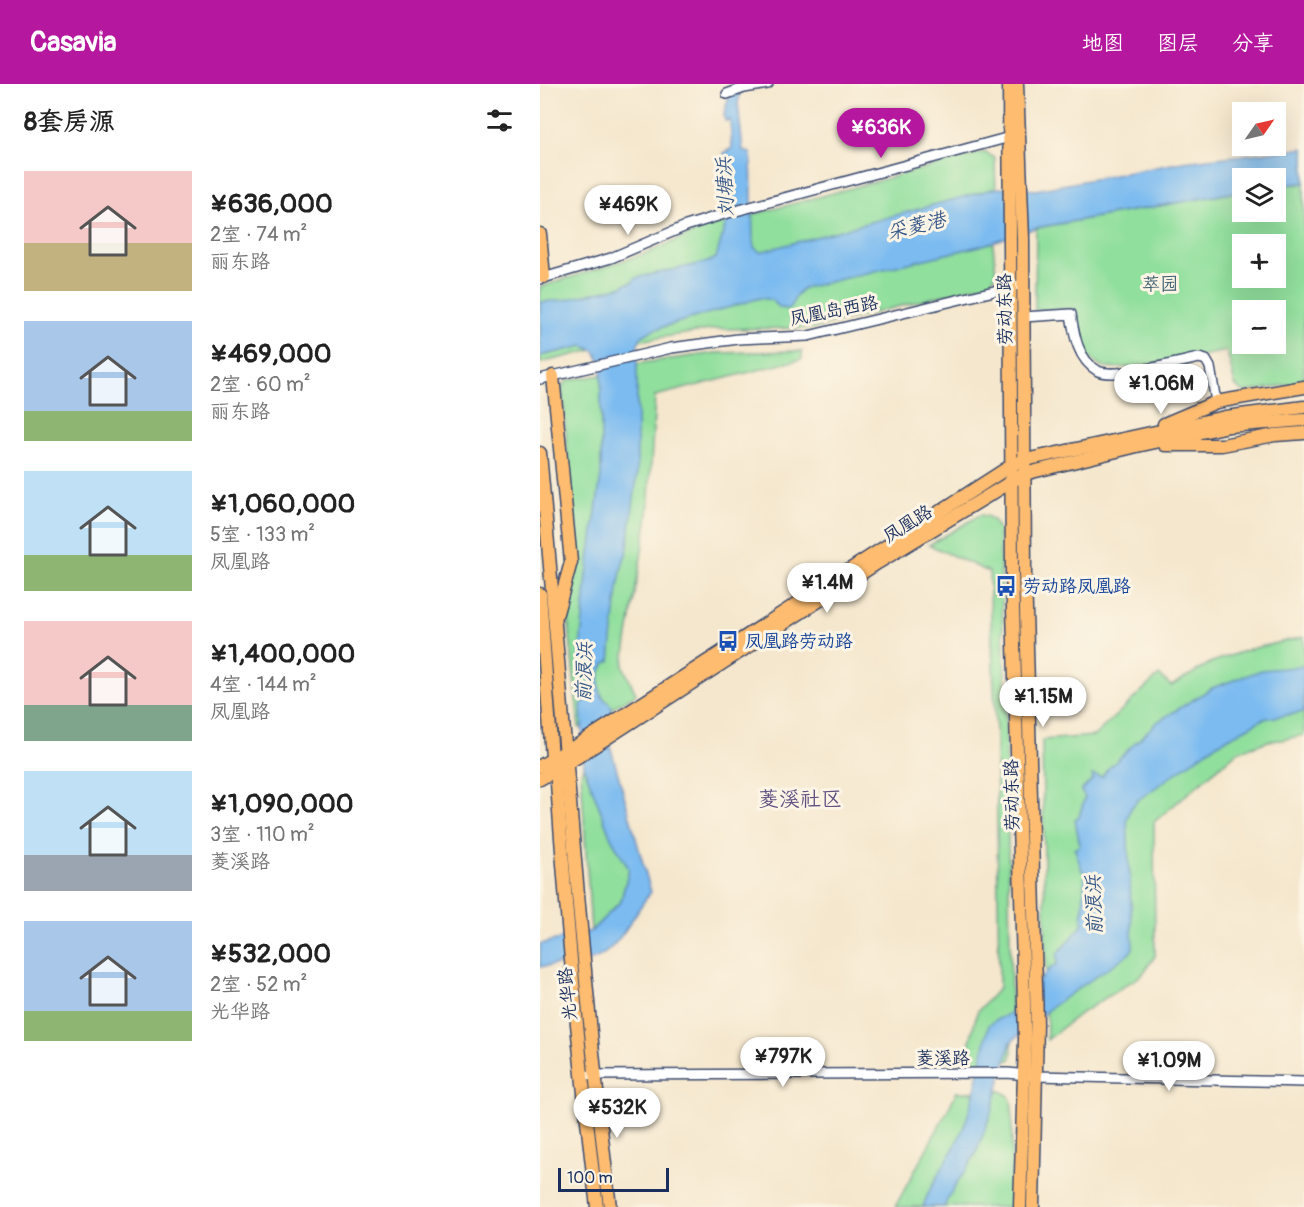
<!DOCTYPE html>
<html lang="zh">
<head>
<meta charset="utf-8">
<style>
  :root { --surface:#fff; --page:#f6f6f6; --text:#222; --muted:#767676; --accent:#b5179e }
  body { margin:0; font-family:Pangolin,"LXGW WenKai TC",sans-serif; background:var(--page); color:var(--text); height:100vh; display:flex; flex-direction:column; font-size:22px; white-space:nowrap }
  * { box-sizing:border-box; margin:0 }
  p { font-size:20px; color:var(--muted) }
  .icon { flex:none; width:33px; height:33px; fill:none; stroke:currentColor; stroke-width:2; stroke-linecap:round; stroke-linejoin:round }
  .map { position:relative; flex:1; overflow:hidden }
  .drawer { display:flex; flex-direction:column; background:var(--surface); width:540px }
  .drawer>* { flex:none }
  .needle { width:39px; rotate:56deg }
  .tools { position:absolute; left:692px; top:18px; display:grid; gap:12px }
  .tools a { display:grid; place-items:center; width:54px; height:54px; border-radius:0px; background:var(--surface); box-shadow:0 6px 24px #0002; font-size:30px }
  .scale { position:absolute; left:18px; bottom:15px; width:111px; box-sizing:border-box; padding-left:6px; border:3px solid #1b2f5e; border-top:0; font-size:16px; line-height:21px; white-space:nowrap; color:#1b2f5e; -webkit-text-stroke:4px #fcf5e5; paint-order:stroke }
  .price { position:absolute; translate:-50% -51px; padding:0 14px; border-radius:21px; background:#fff; color:#222; font-size:20px; line-height:39px; filter:drop-shadow(0 2px 3px #0008) }
  .price::after { content:''; position:absolute; left:50%; top:36px; width:18px; height:14px; margin-left:-9px; background:inherit; clip-path:polygon(0 0,100% 0,50% 100%) }
  .price.selected { background:var(--accent); color:#fff }
  ul { padding:0; list-style:none }
  li { display:flex; align-items:center; gap:18px; height:150px; padding:0 24px }
  li span { display:grid; place-items:center; flex:none; width:168px; height:120px; border-radius:0px; color:#555 }
  li>.icon { margin-inline-start:auto }
  span .icon { width:72px; height:72px; fill:#fffc; stroke-width:1 }
  li b { font-size:26px }
  h2 { display:flex; justify-content:space-between; align-items:center; height:72px; padding:0 24px; font-size:26px }
  header { display:flex; align-items:center; gap:36px; box-sizing:border-box; height:84px; padding:0 30px; background:var(--accent); color:#fff }
  header strong { font-size:28px }
  nav { display:flex; gap:33px; margin-inline-start:auto; font-size:21px }
  main { display:flex; flex:1; min-height:0 }
  .map>svg:first-child { display:block }
  .green { fill:#91df9d; stroke:#56877e; stroke-width:1.5; fill-rule:evenodd }
  .water { fill:#7cbbf0; stroke:#4c75a7; stroke-width:1.5 }
  .lines { fill:none; stroke-linecap:round; stroke-linejoin:round }
  .minor-casing { stroke:#3c4b6f; stroke-width:12 }
  .major-casing { stroke:#3c4b6f; stroke-width:15 }
  .minor { stroke:#fff; stroke-width:9 }
  .major { stroke:#fdbc6f; stroke-width:12 }
  .labels { text-anchor:middle; dominant-baseline:central; stroke-width:6; stroke-linejoin:round; paint-order:stroke }
  .park-label { font-size:18px; fill:#385b6e; stroke:#fcf5e5 }
  .street-label { font-size:18px; fill:#1b2f5e; stroke:#fcf5e5 }
  .transit-label { font-size:18px; fill:#164399; stroke:#fcf5e5; text-anchor:start }
  .water-label { font-size:20px; font-style:italic; fill:#38598a; stroke:#fcf5e5 }
  .quarter-label { font-size:21px; fill:#5f5282; stroke:#fcf5e5 }
</style>
</head>
<body>
<header>
<strong>Casavia</strong>
<nav><a>地图</a><a>图层</a><a>分享</a></nav>
</header>
<main>
<section class="drawer">
<h2>8套房源<svg class="icon" aria-label="filters" viewBox="0 0 24 24"><path d="M4 7h16M4 17h16"/><circle cx="9" cy="7" r="2"/><circle cx="15" cy="17" r="2"/></svg></h2>
<ul>
<li><span style="background:linear-gradient(#f6c9c9 60%,#c2b280 0)"><svg class="icon" aria-label="home" viewBox="0 0 24 24"><path d="M3 11l9-7 9 7M6 9v11h12V9"/></svg></span><div><b>¥636,000</b><p>2室 · 74 m²</p><p>丽东路</p></div></li>
<li><span style="background:linear-gradient(#a9c7e8 75%,#8fb573 0)"><svg class="icon" aria-label="home" viewBox="0 0 24 24"><path d="M3 11l9-7 9 7M6 9v11h12V9"/></svg></span><div><b>¥469,000</b><p>2室 · 60 m²</p><p>丽东路</p></div></li>
<li><span style="background:linear-gradient(#bfe0f5 70%,#8fb573 0)"><svg class="icon" aria-label="home" viewBox="0 0 24 24"><path d="M3 11l9-7 9 7M6 9v11h12V9"/></svg></span><div><b>¥1,060,000</b><p>5室 · 133 m²</p><p>凤凰路</p></div></li>
<li><span style="background:linear-gradient(#f6c9c9 70%,#7fa58c 0)"><svg class="icon" aria-label="home" viewBox="0 0 24 24"><path d="M3 11l9-7 9 7M6 9v11h12V9"/></svg></span><div><b>¥1,400,000</b><p>4室 · 144 m²</p><p>凤凰路</p></div></li>
<li><span style="background:linear-gradient(#bfe0f5 70%,#9aa5b1 0)"><svg class="icon" aria-label="home" viewBox="0 0 24 24"><path d="M3 11l9-7 9 7M6 9v11h12V9"/></svg></span><div><b>¥1,090,000</b><p>3室 · 110 m²</p><p>菱溪路</p></div></li>
<li><span style="background:linear-gradient(#a9c7e8 75%,#8fb573 0)"><svg class="icon" aria-label="home" viewBox="0 0 24 24"><path d="M3 11l9-7 9 7M6 9v11h12V9"/></svg></span><div><b>¥532,000</b><p>2室 · 52 m²</p><p>光华路</p></div></li>
</ul>
</section>
<div class="map">
<svg width="764" height="1123" viewBox="0 0 764 1123">
  <rect width="100%" height="100%" fill="#fcf5e5"/>
  <filter id="ink" filterUnits="userSpaceOnUse"><feTurbulence type="fractalNoise" baseFrequency=".0167" numOctaves="2"/><feDisplacementMap in="SourceGraphic" scale="12" xChannelSelector="R" yChannelSelector="G"/><feConvolveMatrix kernelMatrix="1 2 1 2 8 2 1 2 1" color-interpolation-filters="sRGB"/></filter>
  <filter id="wash" filterUnits="userSpaceOnUse"><feTurbulence type="fractalNoise" baseFrequency=".008" numOctaves="4" result="noise"/><feDisplacementMap in="SourceGraphic" scale="24" xChannelSelector="R" yChannelSelector="G"/><feGaussianBlur stdDeviation="1.35" result="paint"/><feColorMatrix in="noise" values="0 0 0 0 0 0 0 0 0 0 0 0 0 0 0 0 0 1.4 0 .05"/><feComposite in="paint" operator="in"/></filter>
  <g filter="url(#wash)">
    <rect width="100%" height="100%" fill="#f5e7cd"/>
    <g class="green">
      <polygon points="444,68 455,74 456,116 0,233 0,203 107,169 167,143"/>
      <path d="M 764,99 L 764,298 L 704,308 L 695,301 L 687,267 C 666,271 575,290 560,282 C 540,270 538,246 535,225 L 495,226 L 496,144 L 702,107 L 702,128 L 735,128 L 735,102 ZM 702,160 L 735,160 L 735,194 L 702,194 ZM 702,226 L 735,226 L 735,260 L 702,260 Z"/>
      <polygon points="452,150 456,190 450,199 275,244 176,245 98,257 94,246"/>
      <polygon points="42,262 54,266 0,279 0,272"/>
      <polygon points="262,267 262,275 115,312 108,431 83,582 96,610 39,644 28,533 37,481 22,303 28,296 68,290 101,279 175,269"/>
      <path d="M 440,431 C 451,432 454,436 459,446 L 465,592 L 472,970 L 470,976 L 462,979 L 425,979 L 437,928 L 459,904 L 456,651 L 449,488 L 389,461 Z"/>
      <polygon points="764,553 764,651 741,656 728,657 697,668 614,738 615,872 602,891 538,931 507,956 502,656 554,652 619,591 631,602 672,578 710,565"/>
      <polygon points="44,683 71,752 89,785 81,817 51,847 41,688"/>
      <polygon points="461,1007 469,1012 472,1021 471,1123 355,1123 410,1022 416,1008"/>
    </g>
    <g class="water">
      <path d="M 192,0 L 202,0 L 198,19 L 203,67 L 211,69 L 213,157 L 214,163 L 220,168 L 456,104 L 496,106 L 643,78 L 764,64 L 764,99 L 735,102 L 735,94 L 702,94 L 702,107 L 496,144 L 440,162 L 264,204 C 253,211 256,218 248,225 L 240,224 L 232,216 L 220,214 L 113,246 C 102,251 98,254 97,266 L 97,391 L 87,469 C 78,480 72,558 70,577 C 59,580 56,602 62,612 C 65,617 69,618 72,623 L 71,665 L 111,808 C 94,828 78,869 51,876 C 34,880 17,880 0,883 L 0,860 L 51,847 L 81,817 L 89,785 L 71,754 L 44,683 L 41,621 L 49,613 L 50,606 L 47,583 L 39,576 L 47,491 L 61,391 L 61,278 L 54,266 L 43,262 L 0,272 L 0,221 L 1,218 L 24,216 L 83,202 L 84,200 L 93,198 L 95,194 L 168,178 L 176,174 L 185,142 L 189,117 L 184,69 L 192,65 L 190,36 L 185,37 L 184,31 Z"/>
      <path d="M 764,582 L 764,628 L 723,635 L 674,662 L 598,716 L 591,724 L 587,735 L 593,864 L 590,869 L 510,924 L 471,958 L 452,1026 L 436,1070 L 410,1110 L 404,1123 L 383,1123 C 392,1094 412,1073 423,1045 C 436,1012 441,975 449,941 C 455,935 463,934 470,929 C 488,916 499,890 517,880 L 517,870 L 542,842 L 545,788 L 542,787 L 535,765 L 540,762 L 535,735 L 539,733 L 545,713 L 541,707 L 553,695 L 552,691 L 562,693 L 567,686 L 617,638 L 672,604 L 722,586 Z"/>
    </g>
  </g>
  <g filter="url(#ink)">
    <g class="lines">
      <defs>
        <g id="minor">
          <polyline points="187,10 204,4 228,0"/>
          <polyline points="0,195 71,174 146,142 181,131 470,53"/>
          <path d="M 483,233 L 531,230 C 534,251 538,276 558,287 C 575,295 639,278 659,274 L 666,276 L 670,283 L 676,318"/>
          <polyline points="0,295 131,264 198,255 268,252 483,200"/>
          <polyline points="50,991 468,989 495,992 764,998"/>
        </g>
        <g id="major">
          <polyline points="469,0 472,488 485,955 480,1123"/>
          <polyline points="477,0 483,155 485,488 497,940 493,1123"/>
          <polyline points="0,150 4,193"/>
          <polyline points="13,292 31,478 17,529"/>
          <polyline points="624,340 676,318 764,303"/>
          <polyline points="625,361 682,361 735,351 764,349"/>
          <path d="M 0,369 C 23,621 40,872 70,1123"/>
          <path d="M 0,510 L 12,674 L 16,685 C 26,831 39,977 57,1123"/>
          <polyline points="0,682 39,660 472,381 485,376 685,333 764,323"/>
          <polyline points="0,695 39,672 339,478 484,390 597,362 689,342 764,336"/>
        </g>
      </defs>
      <use href="#minor" class="minor-casing"/>
      <use href="#major" class="major-casing"/>
      <use href="#minor" class="minor"/>
      <use href="#major" class="major"/>
    </g>
  </g>
  <defs>
    <symbol id="bus-bare" viewBox="-9 -9 18 18"><path d="M-5-6H5V4H4V6H2V4H-2V6H-4V4H-5ZM-3.5-4V0h7V-4ZM-3.5 1.2v1.5H-2V1.2ZM2 1.2v1.5H3.5V1.2Z" fill="#1a4fb4" stroke="#fcf5e5" stroke-width="2.5" paint-order="stroke"/></symbol>
  </defs>
  <g fill-rule="evenodd">
    <use href="#bus-bare" x="451" y="487" width="30" height="30"/>
    <use href="#bus-bare" x="173" y="542" width="30" height="30"/>
  </g>
  <g class="labels">
    <g class="park-label">
      <text x="620" y="200">萃园</text>
    </g>
    <g class="street-label">
      <text transform="translate(465 225) rotate(-91)">劳动东路</text>
      <text transform="translate(294 227) rotate(-11)">凤凰岛西路</text>
      <text transform="translate(368 440) rotate(-32)">凤凰路</text>
      <text transform="translate(472 711) rotate(-91)">劳动东路</text>
      <text transform="translate(28 910) rotate(-96)">光华路</text>
      <text x="403" y="974">菱溪路</text>
    </g>
    <g class="transit-label">
      <text x="483" y="502">劳动路凤凰路</text>
      <text x="205" y="557">凤凰路劳动路</text>
    </g>
    <g class="water-label">
      <text transform="translate(185 103) rotate(-93)">刘塘浜</text>
      <text transform="translate(376 142) rotate(-14)">采菱港</text>
      <text transform="translate(44 588) rotate(-88)">前浪浜</text>
      <text transform="translate(554 821) rotate(-92)">前浪浜</text>
    </g>
    <g class="quarter-label">
      <text x="260" y="715">菱溪社区</text>
    </g>
  </g>
</svg>
<div class="tools">
<a><svg class="needle" viewBox="-14 -14 28 28"><path d="M0-13l5 13h-10z" fill="#e53935"/><path d="M0 13l5-13h-10z" fill="#767676"/></svg></a>
<a><svg class="icon" aria-label="layers" viewBox="0 0 24 24"><path d="M12 4l9 5-9 5-9-5zM3 14l9 5 9-5"/></svg></a>
<a>+</a>
<a>−</a>
</div>
<div class="scale">100 m</div>
<b class="price selected" style="left:341px;top:75px">¥636K</b>
<b class="price" style="left:88px;top:152px">¥469K</b>
<b class="price" style="left:621px;top:331px">¥1.06M</b>
<b class="price" style="left:287px;top:530px">¥1.4M</b>
<b class="price" style="left:503px;top:644px">¥1.15M</b>
<b class="price" style="left:243px;top:1004px">¥797K</b>
<b class="price" style="left:629px;top:1008px">¥1.09M</b>
<b class="price" style="left:77px;top:1055px">¥532K</b>
</div>
</main>
</body>
</html>
